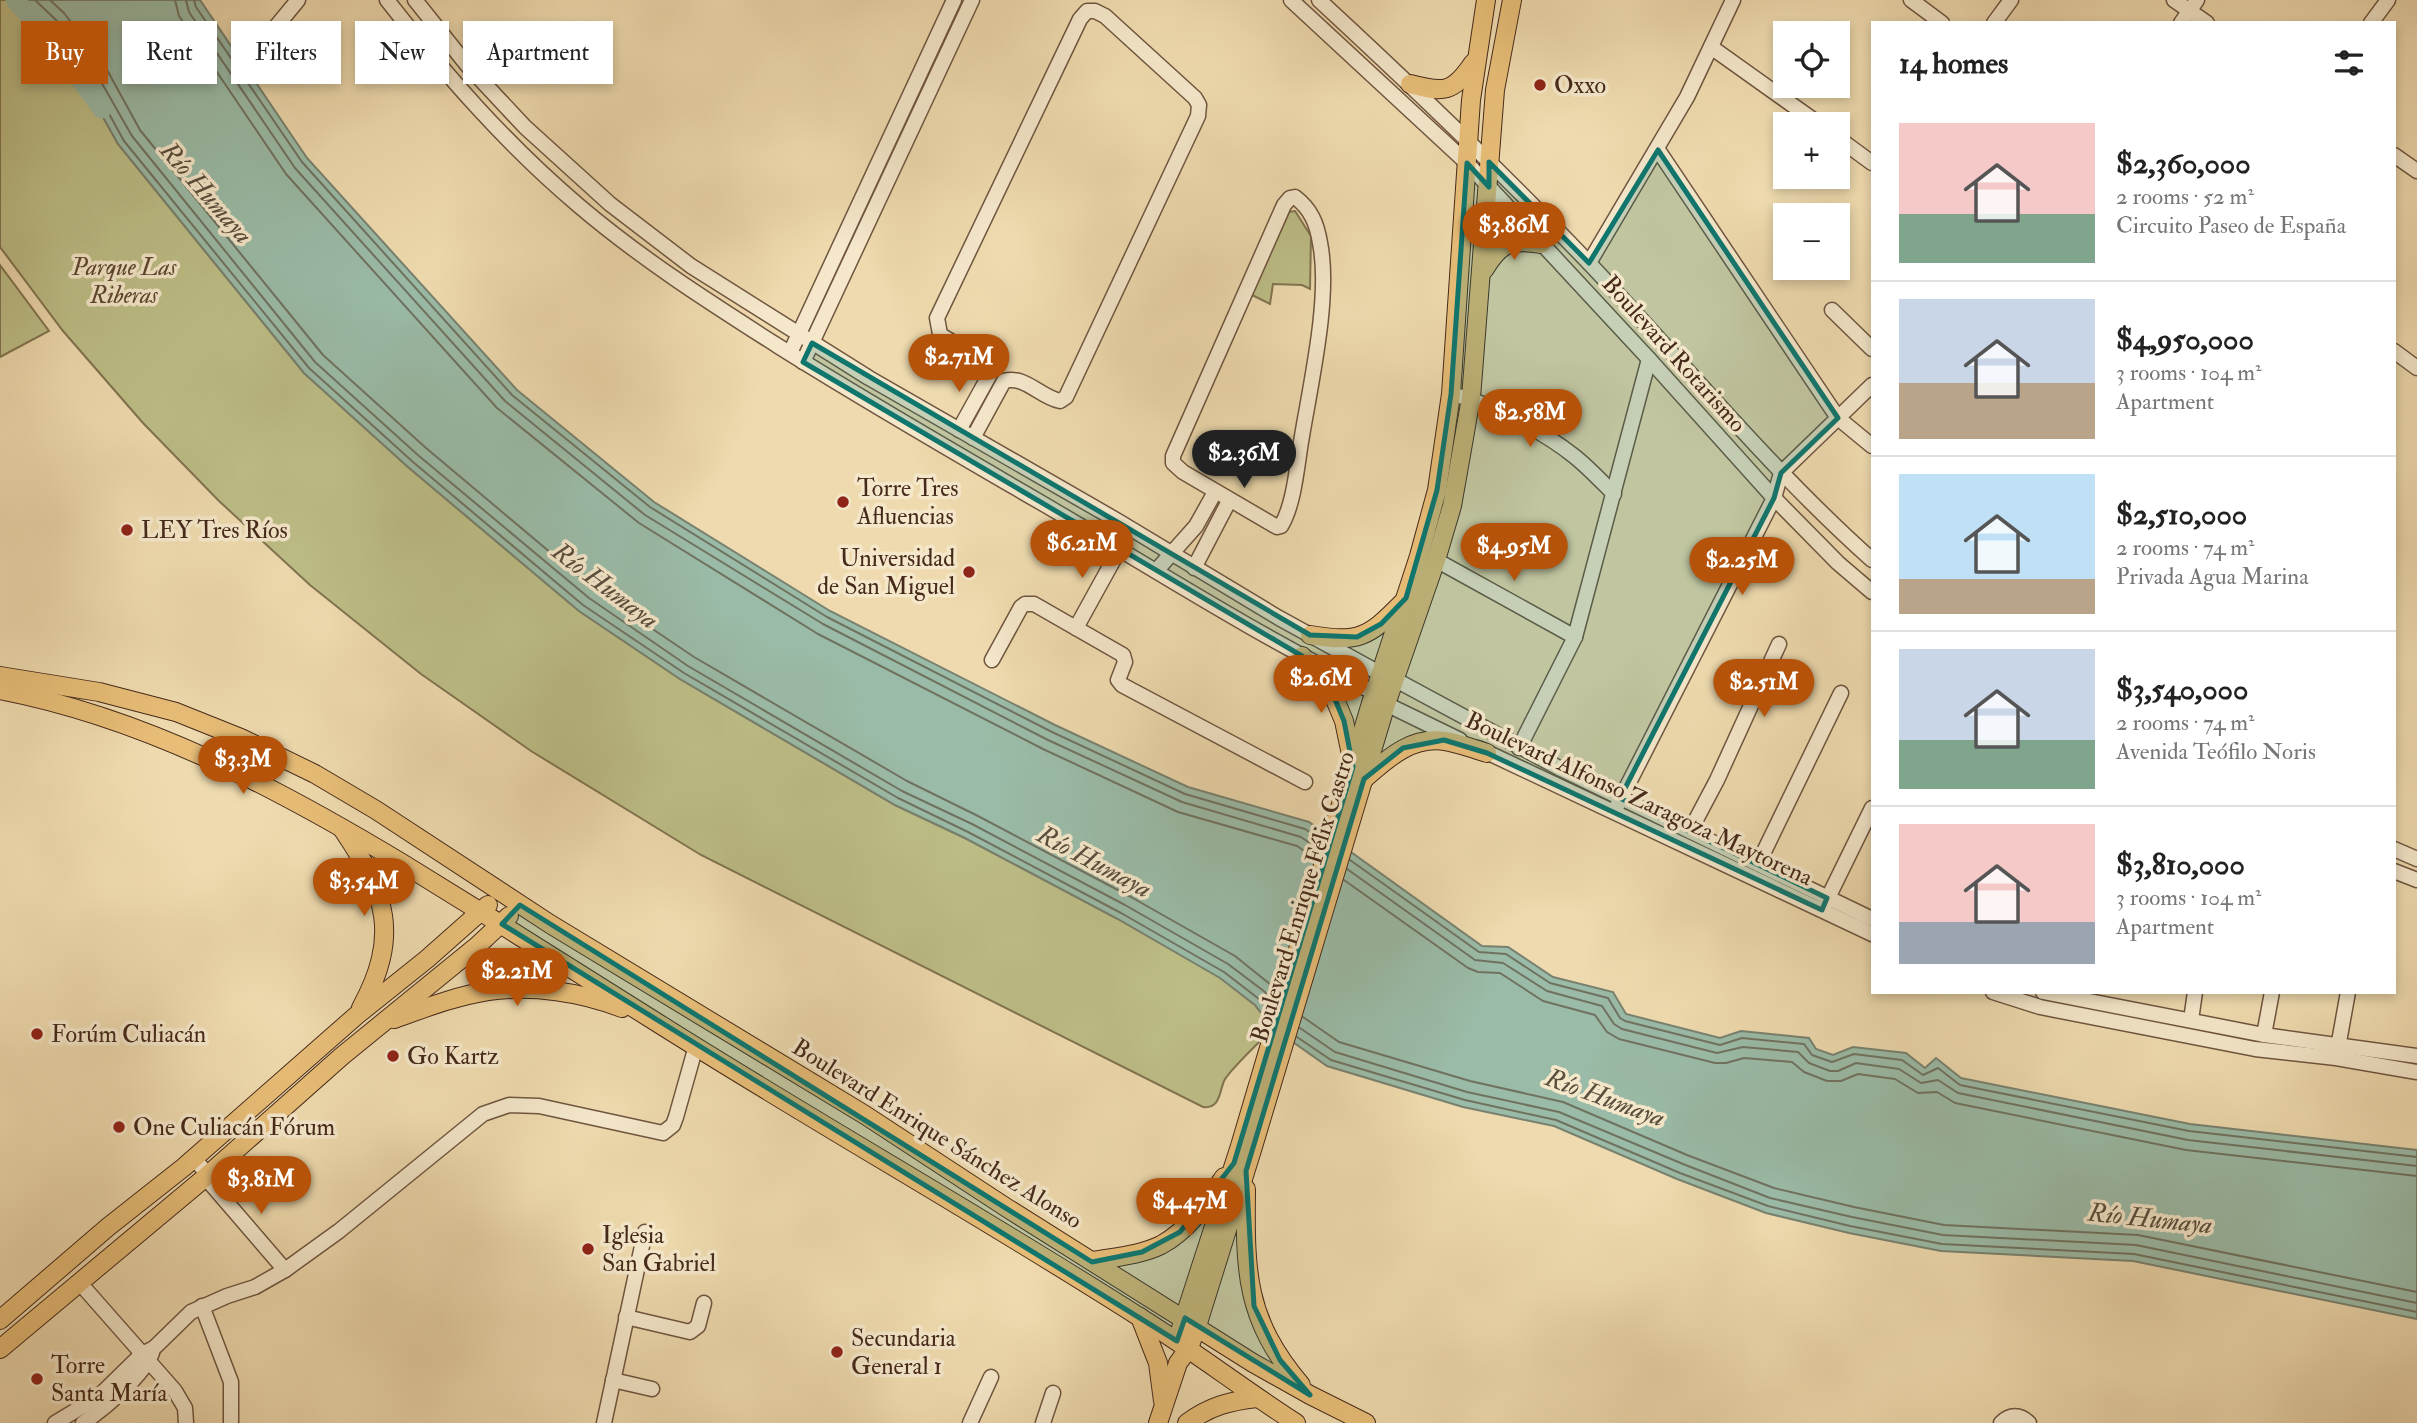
<!DOCTYPE html>
<html lang="en">
<head>
<meta charset="utf-8">
<style>
  :root { --surface:#fff; --page:#f6f6f6; --text:#222; --muted:#767676; --line:#e0e0e0; --accent:#b45309 }
  body { margin:0; font-family:"IM FELL Double Pica",serif; background:var(--page); color:var(--text); height:100vh; display:flex; flex-direction:column; font-size:26px; white-space:nowrap }
  * { box-sizing:border-box; margin:0 }
  p { font-size:23px; color:var(--muted) }
  .icon { flex:none; width:38px; height:38px; fill:none; stroke:currentColor; stroke-width:2; stroke-linecap:round; stroke-linejoin:round }
  .map { position:relative; flex:1; overflow:hidden }
  .sheet { position:absolute; left:1871px; top:21px; width:525px; height:973px; display:flex; flex-direction:column; background:var(--surface); border-radius:0px; box-shadow:0 4px 10px #0003 }
  .sheet>* { flex:none }
  .guide { position:absolute; left:21px; top:21px; width:665px; height:63px; display:flex; gap:14px }
  .fabs { position:absolute; left:1773px; top:21px; display:grid; gap:14px }
  .fabs a { display:grid; place-items:center; width:77px; height:77px; border-radius:0px; background:var(--surface); box-shadow:0 4px 10px #0003; font-size:35px }
  .price { position:absolute; translate:-50% -60px; padding:0 16px; border-radius:24px; background:var(--accent); color:#fff; font-size:23px; line-height:46px; filter:drop-shadow(0 2px 4px #0008) }
  .price::after { content:''; position:absolute; left:50%; top:42px; width:21px; height:16px; margin-left:-10px; background:inherit; clip-path:polygon(0 0,100% 0,50% 100%) }
  .price.on { background:#222; color:#fff }
  ul { padding:0; list-style:none }
  li { display:flex; align-items:center; gap:21px; height:175px; padding:0 28px }
  li+li { border-top:2px solid var(--line) }
  li span { display:grid; place-items:center; flex:none; width:196px; height:140px; border-radius:0px; color:#555 }
  li>.icon { margin-inline-start:auto }
  span .icon { width:84px; height:84px; fill:#fffc; stroke-width:1 }
  li b { font-size:30px }
  h2 { display:flex; justify-content:space-between; align-items:center; height:84px; padding:0 28px; font-size:30px }
  .pill { padding:0 24px; border-radius:0px; background:var(--surface); box-shadow:0 4px 10px #0003; font-size:24px; line-height:63px }
  .pill.on { background:var(--accent); color:#fff }
  .map>svg:first-child { display:block }
  .green { fill:#bdbe87; stroke:#817450; stroke-width:2 }
  .water { fill:#9abba7; stroke:#78816f; stroke-width:2 }
  .lines { fill:none; stroke-linecap:round; stroke-linejoin:round }
  .shore { stroke:#707260; stroke-width:2 }
  .river { stroke:#9abba7; stroke-width:19 }
  .minor-casing { stroke:#6f553f; stroke-width:17 }
  .major-casing { stroke:#45291a; stroke-width:20 }
  .minor { stroke:#f4e7ca; stroke-width:14 }
  .major { stroke:#e7bd77; stroke-width:18 }
  .marked { fill:#0f766e; fill-opacity:0.2; stroke:#0f766e; stroke-width:5; stroke-linejoin:round }
  .poi-dot { fill:#8f2418; stroke:#f4e7ca; stroke-width:2.5 }
  .labels { text-anchor:middle; dominant-baseline:central; stroke-width:7; stroke-linejoin:round; paint-order:stroke }
  .poi-label { font-size:24px; fill:#45291a; stroke:#f4e7ca; text-anchor:start }
  .park-label { font-size:24px; font-style:italic; fill:#5d4730; stroke:#f4e7ca }
  .street-label { font-size:24px; fill:#45291a; stroke:#f4e7ca }
  .water-label { font-size:26px; font-style:italic; fill:#5a4e3d; stroke:#f4e7ca }
</style>
</head>
<body>
<div class="map">
<svg width="2417" height="1423" viewBox="0 0 2417 1423">
  <rect width="100%" height="100%" fill="#eedaae"/>
  <filter id="stains"><feTurbulence type="fractalNoise" baseFrequency=".00286" numOctaves="4"/><feColorMatrix values="0 0 0 0 .2 0 0 0 0 .09 0 0 0 0 .02 0 0 0 .5 -.17"/></filter>
  <radialGradient id="worn" r=".72"><stop offset=".6" stop-color="#630" stop-opacity="0"/><stop offset="1" stop-color="#630" stop-opacity=".3"/></radialGradient>
  <g class="green">
    <path d="M 0,0 L 11,0 L 44,30 L 84,83 L 118,144 L 304,373 L 408,467 L 579,611 L 680,679 L 895,805 L 965,838 L 1118,919 L 1221,978 L 1255,1005 L 1273,1028 C 1263,1039 1229,1070 1224,1081 C 1219,1093 1220,1109 1203,1107 L 701,855 L 531,751 L 421,674 L 310,585 L 219,501 L 143,423 L 63,331 L 0,247 Z"/>
    <polygon points="1295,211 1311,236 1310,289 1302,285 1273,284 1270,304 1252,295 1289,212"/>
    <polygon points="0,265 49,331 0,357"/>
  </g>
  <polygon class="water" points="11,0 200,0 307,158 517,390 654,502 830,611 1055,725 1188,787 1309,822 1482,946 1508,947 1553,977 1613,992 1626,1014 1720,1038 1741,1031 1809,1038 1816,1049 1833,1055 1853,1047 1906,1053 1925,1068 1936,1058 1961,1078 2190,1124 2417,1150 2417,1319 2133,1261 1941,1251 1849,1233 1766,1213 1677,1179 1554,1126 1463,1107 1327,1066 1273,1028 1255,1005 1220,978 1118,919 965,838 895,805 680,679 579,611 408,467 304,373 118,144 84,83 44,30"/>
  <g class="lines">
    <g class="shore">
      <polyline points="22,0 50,26 90,79 124,141 309,368 413,462 583,605 684,673 898,798 968,832 1121,913 1224,972 1259,999 1269,1011"/>
      <polyline points="35,0 56,20 96,73 132,136 315,362 419,456 589,598 688,666 902,791 972,824 1125,905 1228,964 1265,992 1272,1001"/>
      <polyline points="50,0 64,13 106,68 140,130 323,355 426,448 595,590 694,657 907,781 976,815 1131,897 1235,956 1276,989"/>
      <polyline points="175,0 179,16 286,174 497,408 639,523 818,634 1043,749 1178,812 1297,846 1314,858"/>
      <polyline points="186,0 189,12 295,168 505,401 645,515 823,624 1048,740 1182,802 1301,837 1317,848"/>
      <polyline points="194,0 196,7 302,162 512,395 650,507 827,617 1052,732 1185,794 1305,829 1320,839"/>
      <polyline points="1350,860 1479,952 1506,954 1550,983 1608,998 1620,1018 1625,1021 1720,1045 1742,1038 1804,1044 1812,1055 1832,1062 1854,1054 1902,1060 1923,1075 1938,1068 1960,1085 2189,1131 2417,1157"/>
      <polyline points="1347,869 1475,960 1503,963 1547,991 1602,1006 1614,1024 1622,1029 1717,1053 1743,1047 1798,1052 1809,1063 1830,1071 1838,1071 1856,1063 1899,1069 1921,1083 1938,1080 1958,1093 2188,1140 2417,1166"/>
      <polyline points="1344,880 1468,968 1478,972 1500,973 1543,1001 1595,1015 1607,1032 1619,1039 1715,1063 1726,1063 1744,1058 1792,1062 1804,1072 1827,1081 1841,1081 1858,1074 1895,1079 1918,1093 1937,1092 1955,1103 2186,1150 2417,1176"/>
      <polyline points="1303,1017 1339,1042 1470,1081 1563,1102 1687,1155 1774,1188 1854,1207 1944,1225 2138,1235 2417,1292"/>
      <polyline points="1300,1028 1335,1052 1467,1092 1559,1112 1683,1164 1770,1198 1852,1217 1943,1235 2136,1245 2417,1303"/>
      <polyline points="1297,1037 1331,1060 1465,1100 1556,1120 1680,1173 1768,1206 1850,1226 1942,1244 2134,1254 2417,1312"/>
    </g>
    <polyline class="river" points="15,0 48,36 102,109"/>
    <defs>
      <g id="minor">
        <path d="M 387,0 C 445,74 506,144 578,205 C 640,258 709,302 778,346 C 864,400 952,451 1040,502 C 1151,567 1259,637 1375,693"/>
        <polyline points="415,0 467,65 525,127 610,204 691,266 869,378 1118,521 1279,618 1381,674"/>
        <polyline points="1291,0 1467,163 1649,359 1774,498 1838,563 1872,592"/>
        <path d="M 1319,0 C 1411,85 1501,171 1588,262 C 1683,362 1769,468 1872,560"/>
        <polyline points="1911,0 1942,23"/>
        <polyline points="2174,0 2207,23"/>
        <polyline points="1994,23 2011,0"/>
        <polyline points="2181,23 2197,0"/>
        <polyline points="2371,23 2388,0"/>
        <polyline points="1711,47 1819,124"/>
        <polyline points="251,57 298,0"/>
        <polyline points="1838,138 1872,163"/>
        <polyline points="1658,150 1838,418 1872,446"/>
        <polyline points="2394,155 2417,171"/>
        <path d="M 1295,197 C 1311,209 1317,224 1320,243 C 1331,297 1310,386 1301,442 C 1297,466 1294,505 1281,526 L 1277,527 L 1183,472 L 1173,463 L 1173,456 L 1284,205 L 1290,198 Z"/>
        <polyline points="1589,263 1687,97 1733,0"/>
        <polyline points="1832,310 1872,349"/>
        <polyline points="2394,351 2417,368"/>
        <polyline points="790,353 954,0"/>
        <polyline points="803,362 972,0"/>
        <path d="M 1451,394 C 1488,402 1544,432 1574,456 C 1588,467 1601,481 1614,494"/>
        <path d="M 959,430 L 990,374 C 988,355 954,346 940,334 L 937,318 L 1080,19 L 1087,11 L 1095,11 L 1105,16 L 1195,98 L 1199,105 L 1198,116 L 1066,397 L 1060,401 C 1040,397 1025,375 1004,381 L 973,438"/>
        <polyline points="1436,560 1575,637"/>
        <polyline points="1194,568 1229,501"/>
        <polyline points="1156,571 1196,526 1215,492"/>
        <polyline points="1076,628 1119,550"/>
        <polyline points="992,660 1021,607 1025,604 1034,604 1123,655 1125,662 1118,680 1122,685 1305,782"/>
        <polyline points="1394,679 1561,769 1872,919"/>
        <polyline points="1386,704 1460,740"/>
        <polyline points="1478,748 1872,934"/>
        <polyline points="1519,748 1575,637 1649,359"/>
        <polyline points="1617,806 1774,498 1781,473 1872,385"/>
        <polyline points="1690,831 1717,780 1779,644"/>
        <polyline points="2394,849 2417,859"/>
        <polyline points="1758,864 1841,693"/>
        <polyline points="2394,871 2417,880"/>
        <polyline points="1824,906 1872,808"/>
        <polyline points="1993,992 2040,1007 2255,1049 2336,1058 2417,1072"/>
        <polyline points="2043,992 2264,1035 2417,1056"/>
        <polyline points="2191,1020 2195,992"/>
        <polyline points="2264,1035 2272,992"/>
        <polyline points="2337,1053 2348,992"/>
        <polyline points="194,1158 207,1174 211,1184 285,1270"/>
        <polyline points="79,1282 175,1391 185,1408 186,1423"/>
        <polyline points="202,1306 231,1382 231,1423"/>
        <polyline points="626,1317 690,1332 698,1326 704,1303"/>
        <polyline points="613,1380 652,1389"/>
        <polyline points="55,1423 98,1397 142,1354 154,1348 191,1312 227,1296 255,1287 285,1270 339,1231 483,1114 509,1105 539,1106 663,1133 673,1125 676,1117 696,1046"/>
        <path d="M 83,1423 C 104,1409 143,1376 152,1353"/>
        <polyline points="604,1423 645,1232"/>
        <polyline points="970,1423 991,1377"/>
        <polyline points="1043,1423 1053,1393"/>
        <path d="M 2001,1423 C 2010,1414 2020,1414 2029,1423"/>
      </g>
      <g id="major">
        <path d="M 1410,84 C 1444,93 1453,93 1473,63"/>
        <path d="M 1484,270 C 1500,243 1510,239 1541,244"/>
        <path d="M 1310,635 C 1358,643 1368,638 1402,603"/>
        <polyline points="1302,656 1334,697 1344,721 1353,764"/>
        <polyline points="0,676 99,692 176,712 241,738 315,774 376,810 550,924 865,1115 1007,1208 1253,1363 1310,1395 1366,1423"/>
        <path d="M 0,690 C 146,718 279,789 405,865 C 488,916 571,968 653,1020 C 814,1122 980,1215 1141,1318 C 1194,1351 1243,1389 1296,1423"/>
        <path d="M 1364,779 C 1387,759 1411,736 1445,741 C 1459,743 1473,749 1487,753"/>
        <path d="M 343,830 C 387,895 400,936 361,1008"/>
        <path d="M 394,1019 C 425,1008 456,996 488,991 C 533,985 581,992 622,1008"/>
        <path d="M 1246,1189 C 1245,1272 1245,1319 1301,1385"/>
        <path d="M 1092,1261 C 1115,1257 1141,1255 1161,1245 C 1189,1230 1207,1202 1224,1177"/>
        <polyline points="1140,1317 1158,1363 1163,1401"/>
        <polyline points="0,1320 108,1227 184,1167 357,1015 427,959 488,905"/>
        <polyline points="1181,1328 1240,1146 1371,703 1419,556 1437,490 1451,394 1471,100 1486,0"/>
        <polyline points="0,1349 201,1181 342,1056 477,946 509,916"/>
        <polyline points="1158,1423 1178,1363 1189,1348 1197,1326 1252,1150 1386,704 1436,560 1452,506 1471,398 1495,90 1512,0"/>
        <path d="M 1187,1423 C 1210,1406 1230,1401 1257,1398"/>
      </g>
    </defs>
    <use href="#minor" class="minor-casing"/>
    <use href="#major" class="major-casing"/>
    <use href="#minor" class="minor"/>
    <use href="#major" class="major"/>
  </g>
  <path class="marked" d="M 1658,150 L 1838,418 L 1781,473 L 1774,498 L 1620,798 L 1827,898 L 1822,910 L 1487,753 L 1444,740 L 1403,748 L 1364,779 L 1246,1171 L 1254,1306 L 1280,1360 L 1310,1395 L 1185,1318 L 1177,1341 L 502,924 L 520,905 L 1092,1262 L 1142,1252 L 1180,1232 L 1234,1163 L 1353,767 L 1344,721 L 1334,697 L 1302,656 L 803,362 L 812,343 L 1310,635 L 1357,637 L 1381,624 L 1406,598 L 1437,490 L 1451,394 L 1467,163 L 1489,187 L 1489,162 L 1589,263 Z"/>
  <g class="poi-dot">
    <circle cx="1540" cy="85" r="7"/>
    <circle cx="843" cy="502" r="7"/>
    <circle cx="127" cy="530" r="7"/>
    <circle cx="969" cy="572" r="7"/>
    <circle cx="37" cy="1034" r="7"/>
    <circle cx="393" cy="1056" r="7"/>
    <circle cx="119" cy="1127" r="7"/>
    <circle cx="588" cy="1249" r="7"/>
    <circle cx="837" cy="1352" r="7"/>
    <circle cx="37" cy="1379" r="7"/>
  </g>
  <g class="labels">
    <g class="poi-label">
      <text x="1554" y="85">Oxxo</text>
      <text x="857" y="488">Torre Tres<tspan x="857" dy="28">Afluencias</tspan></text>
      <text x="141" y="530">LEY Tres Ríos</text>
      <text x="955" y="558" text-anchor="end">Universidad<tspan x="955" dy="28">de San Miguel</tspan></text>
      <text x="51" y="1034">Forúm Culiacán</text>
      <text x="407" y="1056">Go Kartz</text>
      <text x="133" y="1127">One Culiacán Fórum</text>
      <text x="602" y="1235">Iglesia<tspan x="602" dy="28">San Gabriel</tspan></text>
      <text x="851" y="1338">Secundaria<tspan x="851" dy="28">General 1</tspan></text>
      <text x="51" y="1365">Torre<tspan x="51" dy="28">Santa María</tspan></text>
    </g>
    <g class="park-label">
      <text x="124" y="267">Parque Las<tspan x="124" dy="28">Riberas</tspan></text>
    </g>
    <g class="street-label">
      <text transform="translate(1674 354) rotate(48)">Boulevard Rotarismo</text>
      <text transform="translate(1639 799) rotate(25)">Boulevard Alfonso Zaragoza Maytorena</text>
      <text transform="translate(1303 897) rotate(-73)">Boulevard Enrique Félix Castro</text>
      <text transform="translate(937 1134) rotate(32)">Boulevard Enrique Sánchez Alonso</text>
    </g>
    <g class="water-label">
      <text transform="translate(206 193) rotate(49)">Río Humaya</text>
      <text transform="translate(605 586) rotate(37)">Río Humaya</text>
      <text transform="translate(1094 862) rotate(28)">Río Humaya</text>
      <text transform="translate(1605 1098) rotate(20)">Río Humaya</text>
      <text transform="translate(2150 1219) rotate(6)">Río Humaya</text>
    </g>
  </g>
  <rect width="100%" height="100%" filter="url(#stains)"/>
  <rect width="100%" height="100%" fill="url(#worn)"/>
</svg>
<div class="fabs">
<a><svg class="icon" aria-label="locate" viewBox="0 0 24 24"><circle cx="12" cy="12" r="6"/><path d="M12 2v4M12 18v4M2 12h4M18 12h4"/></svg></a>
<a>+</a>
<a>−</a>
</div>
<b class="price" style="left:1514px;top:262px">$3.86M</b>
<b class="price" style="left:959px;top:394px">$2.71M</b>
<b class="price" style="left:1530px;top:449px">$2.58M</b>
<b class="price on" style="left:1244px;top:490px">$2.36M</b>
<b class="price" style="left:1082px;top:580px">$6.21M</b>
<b class="price" style="left:1514px;top:583px">$4.95M</b>
<b class="price" style="left:1742px;top:597px">$2.25M</b>
<b class="price" style="left:1321px;top:715px">$2.6M</b>
<b class="price" style="left:1764px;top:719px">$2.51M</b>
<b class="price" style="left:243px;top:796px">$3.3M</b>
<b class="price" style="left:364px;top:918px">$3.54M</b>
<b class="price" style="left:517px;top:1008px">$2.21M</b>
<b class="price" style="left:261px;top:1216px">$3.81M</b>
<b class="price" style="left:1190px;top:1238px">$4.47M</b>
<div class="guide">
<a class="pill on">Buy</a>
<a class="pill">Rent</a>
<a class="pill">Filters</a>
<a class="pill">New</a>
<a class="pill">Apartment</a>
</div>
<section class="sheet">
<h2>14 homes<svg class="icon" aria-label="filters" viewBox="0 0 24 24"><path d="M4 7h16M4 17h16"/><circle cx="9" cy="7" r="2"/><circle cx="15" cy="17" r="2"/></svg></h2>
<ul>
<li><span style="background:linear-gradient(#f6c9c9 65%,#7fa58c 0)"><svg class="icon" aria-label="home" viewBox="0 0 24 24"><path d="M3 11l9-7 9 7M6 9v11h12V9"/></svg></span><div><b>$2,360,000</b><p>2 rooms · 52 m²</p><p>Circuito Paseo de España</p></div></li>
<li><span style="background:linear-gradient(#c9d6e8 60%,#b9a48a 0)"><svg class="icon" aria-label="home" viewBox="0 0 24 24"><path d="M3 11l9-7 9 7M6 9v11h12V9"/></svg></span><div><b>$4,950,000</b><p>3 rooms · 104 m²</p><p>Apartment</p></div></li>
<li><span style="background:linear-gradient(#bfe0f5 75%,#b9a48a 0)"><svg class="icon" aria-label="home" viewBox="0 0 24 24"><path d="M3 11l9-7 9 7M6 9v11h12V9"/></svg></span><div><b>$2,510,000</b><p>2 rooms · 74 m²</p><p>Privada Agua Marina</p></div></li>
<li><span style="background:linear-gradient(#c9d6e8 65%,#7fa58c 0)"><svg class="icon" aria-label="home" viewBox="0 0 24 24"><path d="M3 11l9-7 9 7M6 9v11h12V9"/></svg></span><div><b>$3,540,000</b><p>2 rooms · 74 m²</p><p>Avenida Teófilo Noris</p></div></li>
<li><span style="background:linear-gradient(#f6c9c9 70%,#9aa5b1 0)"><svg class="icon" aria-label="home" viewBox="0 0 24 24"><path d="M3 11l9-7 9 7M6 9v11h12V9"/></svg></span><div><b>$3,810,000</b><p>3 rooms · 104 m²</p><p>Apartment</p></div></li>
</ul>
</section>
</div>
</body>
</html>
